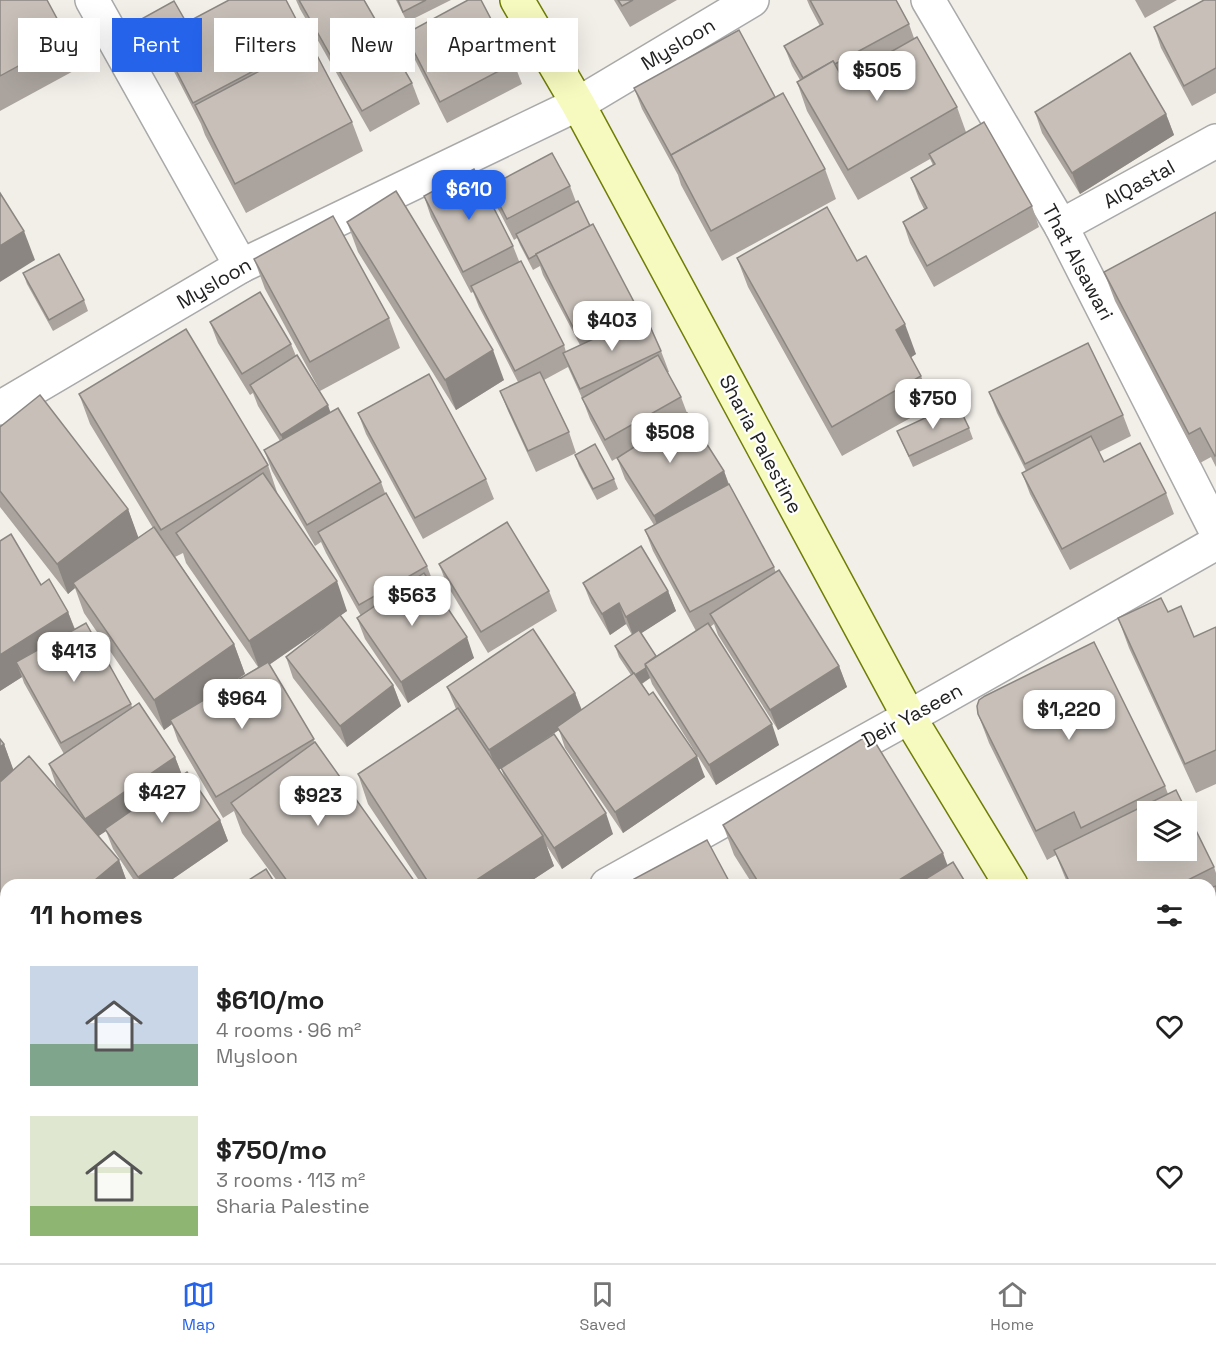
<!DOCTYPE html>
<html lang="en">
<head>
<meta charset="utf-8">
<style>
  :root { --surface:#fff; --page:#f2f2f2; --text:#222; --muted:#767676; --line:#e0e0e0; --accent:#2563eb }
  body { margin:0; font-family:"Space Grotesk",sans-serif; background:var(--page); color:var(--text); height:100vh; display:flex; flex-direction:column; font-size:22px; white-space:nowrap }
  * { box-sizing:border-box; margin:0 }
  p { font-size:20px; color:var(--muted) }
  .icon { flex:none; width:33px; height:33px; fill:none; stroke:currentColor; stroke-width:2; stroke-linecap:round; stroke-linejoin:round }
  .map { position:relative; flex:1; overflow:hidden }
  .panel { position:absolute; left:0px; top:879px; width:1216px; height:384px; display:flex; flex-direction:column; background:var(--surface); border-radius:18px 18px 0 0; box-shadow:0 6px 24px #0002 }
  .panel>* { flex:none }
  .top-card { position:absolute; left:18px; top:18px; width:600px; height:54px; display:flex; gap:12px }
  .buttons { position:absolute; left:1137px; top:801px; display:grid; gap:12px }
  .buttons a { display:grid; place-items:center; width:60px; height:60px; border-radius:0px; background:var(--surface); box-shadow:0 6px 24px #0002; font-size:30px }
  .price { position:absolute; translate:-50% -51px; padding:0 14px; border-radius:12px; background:#fff; color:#222; font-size:20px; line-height:39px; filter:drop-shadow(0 2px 3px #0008) }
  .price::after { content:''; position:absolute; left:50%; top:36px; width:18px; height:14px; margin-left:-9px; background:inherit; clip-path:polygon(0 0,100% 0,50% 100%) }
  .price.current { background:var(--accent); color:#fff }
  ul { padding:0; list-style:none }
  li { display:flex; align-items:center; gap:18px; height:150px; padding:0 30px }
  li span { display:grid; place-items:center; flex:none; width:168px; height:120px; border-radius:0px; color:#555 }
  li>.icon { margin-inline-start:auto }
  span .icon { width:72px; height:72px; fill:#fffc; stroke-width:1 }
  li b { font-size:26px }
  h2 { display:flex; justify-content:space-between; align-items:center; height:72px; padding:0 30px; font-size:26px }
  .chip { padding:0 21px; border-radius:0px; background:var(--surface); box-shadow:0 6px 24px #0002; font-size:21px; line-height:54px }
  .chip.current { background:var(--accent); color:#fff }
  .tab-bar { display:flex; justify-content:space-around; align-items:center; height:84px; border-top:2px solid var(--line); background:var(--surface); font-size:16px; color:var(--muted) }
  .tab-bar a { display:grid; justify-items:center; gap:3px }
  .tab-bar .current { color:var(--accent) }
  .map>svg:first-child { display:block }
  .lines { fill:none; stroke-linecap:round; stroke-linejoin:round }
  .street-casing { stroke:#a9a9a9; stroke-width:36 }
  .secondary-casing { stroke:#707d05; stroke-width:36 }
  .street { stroke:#fff; stroke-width:33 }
  .secondary { stroke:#f7fabf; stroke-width:33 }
  .wall { fill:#aba49e; fill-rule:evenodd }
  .shaded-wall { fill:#8b8681 }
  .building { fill:#c7bfb8; stroke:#8b8681; stroke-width:1.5; fill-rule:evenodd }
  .labels { text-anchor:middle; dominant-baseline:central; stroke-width:4.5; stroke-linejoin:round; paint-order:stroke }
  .street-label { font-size:20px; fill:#222; stroke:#fff }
</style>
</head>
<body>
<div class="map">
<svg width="1216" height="1263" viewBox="0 0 1216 1263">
  <rect width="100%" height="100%" fill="#f2efe9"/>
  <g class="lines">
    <defs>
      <g id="street">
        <polyline points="92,0 241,266"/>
        <polyline points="928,0 1061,226 1216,531"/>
        <polyline points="1061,226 1216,141"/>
        <polyline points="0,408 241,266 578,104 752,0"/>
        <polyline points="607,885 909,717 1216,543"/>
        <polyline points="0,1222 6,1218"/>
      </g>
      <g id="secondary">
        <polyline points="517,0 578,104 909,717 1011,885"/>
        <polyline points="1210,1238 1216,1248"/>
      </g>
    </defs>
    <use href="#street" class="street-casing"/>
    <use href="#secondary" class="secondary-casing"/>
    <use href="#street" class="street"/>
    <use href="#secondary" class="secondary"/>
  </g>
  <g class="wall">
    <polygon points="0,0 68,39 79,68 0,111"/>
    <polygon points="296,0 364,0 412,83 420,104 370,132 300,9"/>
    <polygon points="396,0 451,0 407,22"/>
    <polygon points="614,0 677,0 630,27"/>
    <polygon points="807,0 896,0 909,24 914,38 957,107 966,132 1032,206 1039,227 934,287 910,243 903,222 924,209 919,199 911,178 933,165 930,159 858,200 807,111 797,82 800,80 792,66 784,46 820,26 810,7"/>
    <polygon points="1135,0 1177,0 1145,18"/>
    <polygon points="1216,0 1216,93 1192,106 1161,48 1154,27"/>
    <polygon points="136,22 186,23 308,42 352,122 363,151 246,213 205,135 201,124 167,58 163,48 151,54 140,33"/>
    <polygon points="405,34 514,63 522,84 447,123 412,54"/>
    <polygon points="634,88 775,97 825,169 836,199 722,261 681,185 678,175 642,109"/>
    <polygon points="1035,112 1166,114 1174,135 1080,194 1042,133"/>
    <polygon points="490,186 570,186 576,202 634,302 640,317 661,351 669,372 667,372 681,397 687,413 724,471 729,484 774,567 776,573 839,666 847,687 778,730 718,635 714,624 710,627 779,745 716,785 652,684 650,678 642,684 705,777 623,833 565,748 559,730 499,769 505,779 501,768 613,834 562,869 546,845 554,866 525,885 422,885 368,804 358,774 456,709 447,687 575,693 582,710 631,675 619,657 615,646 632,635 626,624 610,635 591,603 583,583 668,591 676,611 641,633 656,656 696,631 653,551 645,530 654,525 625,479 617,458 612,461 590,419 582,398 568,367 544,380 569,432 576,453 536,472 508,411 500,391 518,382 479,307 473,292 471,293 431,217 424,196 513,246 519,261 564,345 566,352 580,345 543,275 540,266 533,270 520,245 517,238 514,240 497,207"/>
    <polygon points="1216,212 1216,467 1211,457 1200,463 1115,301 1104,272"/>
    <polygon points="347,222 504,380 456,410 358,252"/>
    <polygon points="737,258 857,261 916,354 911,357 921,376 932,406 842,456 748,287"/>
    <polygon points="254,259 389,318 400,348 320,391 265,289"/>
    <polygon points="23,273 84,300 88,311 53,331 27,284"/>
    <polygon points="210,322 291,344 296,356 330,412 381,482 385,493 427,566 435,587 434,587 474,658 408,703 365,639 357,618 361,616 326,553 321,542 315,546 272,471 264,450 280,441 258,406 253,393 250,395 218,343"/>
    <polygon points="989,392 1123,415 1131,436 1099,452 1104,462 1166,493 1174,514 1070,570 1030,494 1022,473 1026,471 997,413"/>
    <path d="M 79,394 L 268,465 L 278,495 L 347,611 L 340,616 L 393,685 L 401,706 L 347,747 L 293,678 L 286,657 L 334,620 L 269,665 L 315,742 L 416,885 L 280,885 L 242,833 L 234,811 L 223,818 L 178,741 L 172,724 L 164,730 L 84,613 L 75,588 L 68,594 L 0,507 L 0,427 L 128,509 L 138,538 L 153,528 L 90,424 ZM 183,553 L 186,563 L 258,667 L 233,682 L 245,674 L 234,644 L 175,557 Z"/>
    <polygon points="358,413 486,479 494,499 423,539 366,434"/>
    <polygon points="969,428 973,439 913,467 897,431"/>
    <polygon points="575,455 614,479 618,489 597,500 579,466"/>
    <polygon points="0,541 68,612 75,629 131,704 132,707 175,757 182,775 220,820 228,841 164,885 137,885 113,849 106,831 98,836 119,860 128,885 6,885 6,979 0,972 0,739 4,744 13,770 64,796 56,785 49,764 64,754 24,683 22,677 0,691"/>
    <polygon points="439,564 549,591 557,611 488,653 447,585"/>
    <polygon points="1118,618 1194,637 1216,627 1216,784 1196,793 1129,648"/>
    <polygon points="978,714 1165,786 1168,794 1214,867 1216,873 1216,991 1210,994 1210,885 1068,885 1056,855 1047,860 989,743"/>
    <polygon points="723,825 948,866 967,885 753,885 734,855"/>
    <polygon points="1216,996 1216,1099 1210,1102 1210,999"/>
    <polygon points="1216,1109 1216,1161 1210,1151 1210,1112"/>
    <polygon points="0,1243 123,1263 4,1263 0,1252"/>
    <polygon points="229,1257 394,1257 398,1263 233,1263"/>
    <polygon points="437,1257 662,1257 666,1263 441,1263"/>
    <polygon points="681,1257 821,1257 812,1263 685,1263"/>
    <polygon points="890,1257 990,1257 993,1263 893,1263"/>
    <polygon points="1001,1257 1165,1257 1167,1263 1004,1263"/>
  </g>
  <g class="shaded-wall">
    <polygon points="1166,114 1174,135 1080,194 1072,173"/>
    <polygon points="24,231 35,260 0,282 0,246"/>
    <polygon points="905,324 916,354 907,360 896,330"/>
    <polygon points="493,350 504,380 456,410 445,380"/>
    <polygon points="328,405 335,426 289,456 281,435"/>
    <polygon points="724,471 731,492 661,537 654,516"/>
    <polygon points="128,509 139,539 73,583 75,588 68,594 57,564"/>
    <polygon points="337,581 347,611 260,671 249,641"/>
    <polygon points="668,591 676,611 634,638 626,617"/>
    <polygon points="619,603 626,624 610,635 602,614"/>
    <polygon points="68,612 79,641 16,662 22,677 0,691 0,655"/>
    <polygon points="467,637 474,658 408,703 401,682"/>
    <polygon points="234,644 245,674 173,724 170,720 172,724 164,730 154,700"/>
    <polygon points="839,666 847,687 778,730 770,710"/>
    <polygon points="646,668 650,678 638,686 634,675"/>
    <polygon points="393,685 401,706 347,747 340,726"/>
    <polygon points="575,693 583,714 557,727 559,730 497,771 489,750"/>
    <polygon points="772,724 779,745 716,785 709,765"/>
    <polygon points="4,744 15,774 0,786 0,747"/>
    <polygon points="697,756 705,777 623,833 615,812"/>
    <polygon points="175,757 183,778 93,840 85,819"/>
    <polygon points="606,813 613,834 562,869 554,848"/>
    <polygon points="220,820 228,841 164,885 141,885 138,877"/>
    <polygon points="543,836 554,866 525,885 469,885"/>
    <polygon points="943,853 954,883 950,885 891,885"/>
    <polygon points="119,860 128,885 89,885"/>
    <polygon points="6,1004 6,1017 0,1022 0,1008"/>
    <polygon points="606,1257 656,1257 652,1263 597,1263"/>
  </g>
  <g class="building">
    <polygon points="0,0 47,0 68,39 0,76"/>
    <polygon points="229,0 286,0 308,42 193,103 159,37"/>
    <polygon points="299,0 364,0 412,83 362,111"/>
    <polygon points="398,0 426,0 403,12"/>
    <polygon points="468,0 481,0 514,63 440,102 405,34"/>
    <polygon points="618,0 633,0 622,6"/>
    <polygon points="810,0 896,0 909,24 835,64 833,61 803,78 784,46 823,24"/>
    <polygon points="1204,0 1216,0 1216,68 1184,86 1154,27"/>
    <polygon points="174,1 186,22 147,43 136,22"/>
    <polygon points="739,30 775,97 671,155 634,88"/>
    <polygon points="917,37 957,107 848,170 797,82 833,61 843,79"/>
    <polygon points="311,44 352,122 235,184 195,105"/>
    <polygon points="1130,53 1166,114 1072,173 1035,112"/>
    <polygon points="783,93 825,169 711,231 671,155"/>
    <polygon points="984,122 1032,206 927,266 903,222 927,208 911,178 935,164 929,154"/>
    <polygon points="552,153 570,186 507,219 490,186"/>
    <polygon points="474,169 513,246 463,272 424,196"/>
    <polygon points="396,191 493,350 445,380 347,222"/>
    <polygon points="0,193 24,231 0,246"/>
    <polygon points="578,201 590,226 536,254 536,255 529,259 516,234"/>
    <polygon points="827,207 857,261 866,256 905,324 896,330 921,376 832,427 737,258"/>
    <polygon points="1216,212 1216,455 1215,456 1200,428 1189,434 1104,272"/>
    <polygon points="333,216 389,318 310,362 254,259"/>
    <polygon points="593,224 634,302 576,333 536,254"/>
    <polygon points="59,254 84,300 49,320 23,273"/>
    <polygon points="521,261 564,345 515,371 471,286"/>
    <polygon points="260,292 291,344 242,374 210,322"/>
    <polygon points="645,315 661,351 580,389 563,353"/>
    <polygon points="186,329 268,465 161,530 79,394"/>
    <polygon points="1088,343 1123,415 1025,464 989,392"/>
    <polygon points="297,355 328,405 281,435 250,385"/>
    <polygon points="658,355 681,397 605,440 582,398"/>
    <polygon points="540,372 569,432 528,451 500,391"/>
    <polygon points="429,374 486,479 415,518 358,413"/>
    <polygon points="40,395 128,509 57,564 0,491 0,427"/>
    <polygon points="957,403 969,428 909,456 897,431"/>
    <polygon points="338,408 381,482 307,525 264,450"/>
    <polygon points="687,413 724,471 654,516 617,458"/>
    <polygon points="1091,436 1104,462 1140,443 1166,493 1062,549 1022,473"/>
    <polygon points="595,444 614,479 593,489 575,455"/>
    <polygon points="263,473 337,581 249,641 176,533"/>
    <polygon points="729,484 774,567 690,612 645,530"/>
    <polygon points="386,493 427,566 359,605 318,532"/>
    <polygon points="507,522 549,591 481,632 439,564"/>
    <polygon points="154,527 234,644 154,700 73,583"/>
    <polygon points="11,534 41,585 49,579 68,612 0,655 0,541"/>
    <polygon points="641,546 668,591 626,617 619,603 602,614 583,583"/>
    <polygon points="779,570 839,666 770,710 710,614"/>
    <polygon points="424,573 467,637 401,682 357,618"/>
    <polygon points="1161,598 1168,612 1181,606 1194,637 1216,627 1216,750 1185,764 1118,618"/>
    <polygon points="340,615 393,685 340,726 286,657"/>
    <polygon points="86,623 131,704 61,743 16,662"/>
    <polygon points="708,623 772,724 709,765 645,664"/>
    <polygon points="533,629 575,693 489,750 447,687"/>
    <polygon points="639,630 656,656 645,664 646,668 635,675 634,673 634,674 615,646"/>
    <polygon points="1094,642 1165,786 1081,828 1074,812 1036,831 978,714 977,706 979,700 985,696"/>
    <polygon points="268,662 314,739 216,797 170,720"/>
    <polygon points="634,673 649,695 653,692 697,756 615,812 557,727"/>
    <polygon points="139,703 175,757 85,819 49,764"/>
    <polygon points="458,708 543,836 469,885 430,885 358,774"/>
    <polygon points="554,734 606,813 554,848 501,768"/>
    <polygon points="870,734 943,853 891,885 760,885 723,825"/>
    <polygon points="0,739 4,744 0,747"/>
    <polygon points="315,742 415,882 411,885 290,885 231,803"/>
    <polygon points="29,756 119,860 89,885 6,885 6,957 4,959 0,955 0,782"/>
    <polygon points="187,772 220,820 138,877 105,829"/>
    <path d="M 1176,790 L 1214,867 L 1178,885 L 1071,885 L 1054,850 ZM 1148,812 L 1186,812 L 1186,850 L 1148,850 Z"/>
    <polygon points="707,840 731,885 637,885 634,879"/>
    <polygon points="953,862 967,885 916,885"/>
    <polygon points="266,869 276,885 241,885"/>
    <polygon points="1216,886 1216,966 1210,969 1210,888"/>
    <polygon points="1216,996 1216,1073 1210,1077 1210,999"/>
    <polygon points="0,997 6,1004 0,1008"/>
    <polygon points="1216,1109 1216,1149 1210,1140 1210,1112"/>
    <polygon points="6,1239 6,1257 119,1257 123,1263 9,1263 0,1249 0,1243"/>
    <polygon points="155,1257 188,1257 192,1263 146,1263"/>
    <polygon points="236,1257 311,1257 302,1263 241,1263"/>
    <polygon points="311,1257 394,1257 398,1263 302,1263"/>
    <polygon points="444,1257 486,1257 480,1261 481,1263 448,1263"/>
    <polygon points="486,1257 606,1257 597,1263 482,1263 480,1261"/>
    <polygon points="627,1257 662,1257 666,1263 618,1263"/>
    <polygon points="688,1257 791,1257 795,1263 692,1263"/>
    <polygon points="894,1257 990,1257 993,1263 897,1263"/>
    <polygon points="1007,1257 1151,1257 1141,1263 1010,1263"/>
  </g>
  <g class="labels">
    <g class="street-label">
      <text transform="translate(678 44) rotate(-31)">Mysloon</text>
      <text transform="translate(1139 184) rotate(-29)">AlQastal</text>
      <text transform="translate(1078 262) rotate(62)">That Alsawari</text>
      <text transform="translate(214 283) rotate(-30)">Mysloon</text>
      <text transform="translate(761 444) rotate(62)">Sharia Palestine</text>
      <text transform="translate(912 715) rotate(-29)">Deir Yaseen</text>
    </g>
  </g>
</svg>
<div class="buttons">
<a><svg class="icon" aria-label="layers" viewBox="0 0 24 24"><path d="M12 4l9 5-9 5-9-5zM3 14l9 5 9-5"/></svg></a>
</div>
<b class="price" style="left:877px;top:102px">$505</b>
<b class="price current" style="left:469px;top:221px">$610</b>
<b class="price" style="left:612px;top:352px">$403</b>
<b class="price" style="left:933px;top:430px">$750</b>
<b class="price" style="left:670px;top:464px">$508</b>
<b class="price" style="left:412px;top:627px">$563</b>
<b class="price" style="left:74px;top:683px">$413</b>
<b class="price" style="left:242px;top:730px">$964</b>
<b class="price" style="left:1069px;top:741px">$1,220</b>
<b class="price" style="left:162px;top:824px">$427</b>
<b class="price" style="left:318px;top:827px">$923</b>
<div class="top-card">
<a class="chip">Buy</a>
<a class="chip current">Rent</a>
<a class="chip">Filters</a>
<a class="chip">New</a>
<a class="chip">Apartment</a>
</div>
<section class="panel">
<h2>11 homes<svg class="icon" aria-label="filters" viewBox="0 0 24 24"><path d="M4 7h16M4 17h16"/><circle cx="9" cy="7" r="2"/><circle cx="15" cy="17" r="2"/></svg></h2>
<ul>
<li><span style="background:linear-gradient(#c9d6e8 65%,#7fa58c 0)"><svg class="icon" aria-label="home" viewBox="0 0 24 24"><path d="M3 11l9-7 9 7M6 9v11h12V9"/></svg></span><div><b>$610/mo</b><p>4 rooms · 96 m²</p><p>Mysloon</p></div><svg class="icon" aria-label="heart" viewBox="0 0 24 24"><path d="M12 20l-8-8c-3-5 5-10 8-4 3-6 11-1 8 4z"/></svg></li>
<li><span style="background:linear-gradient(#dfe7d0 75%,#8fb573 0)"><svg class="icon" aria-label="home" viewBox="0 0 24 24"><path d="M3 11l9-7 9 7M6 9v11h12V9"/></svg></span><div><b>$750/mo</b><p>3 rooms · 113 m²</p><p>Sharia Palestine</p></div><svg class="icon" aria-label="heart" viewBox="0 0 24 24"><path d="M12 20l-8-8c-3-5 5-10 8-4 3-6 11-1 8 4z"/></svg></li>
</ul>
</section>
</div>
<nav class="tab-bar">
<a class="current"><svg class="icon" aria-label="map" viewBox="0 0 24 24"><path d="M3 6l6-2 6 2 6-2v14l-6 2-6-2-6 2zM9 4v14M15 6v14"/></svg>Map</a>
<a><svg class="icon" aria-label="saved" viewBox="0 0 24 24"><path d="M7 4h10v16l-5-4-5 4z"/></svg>Saved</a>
<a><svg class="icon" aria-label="home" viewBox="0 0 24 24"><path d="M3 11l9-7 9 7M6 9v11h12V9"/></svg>Home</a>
</nav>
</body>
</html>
